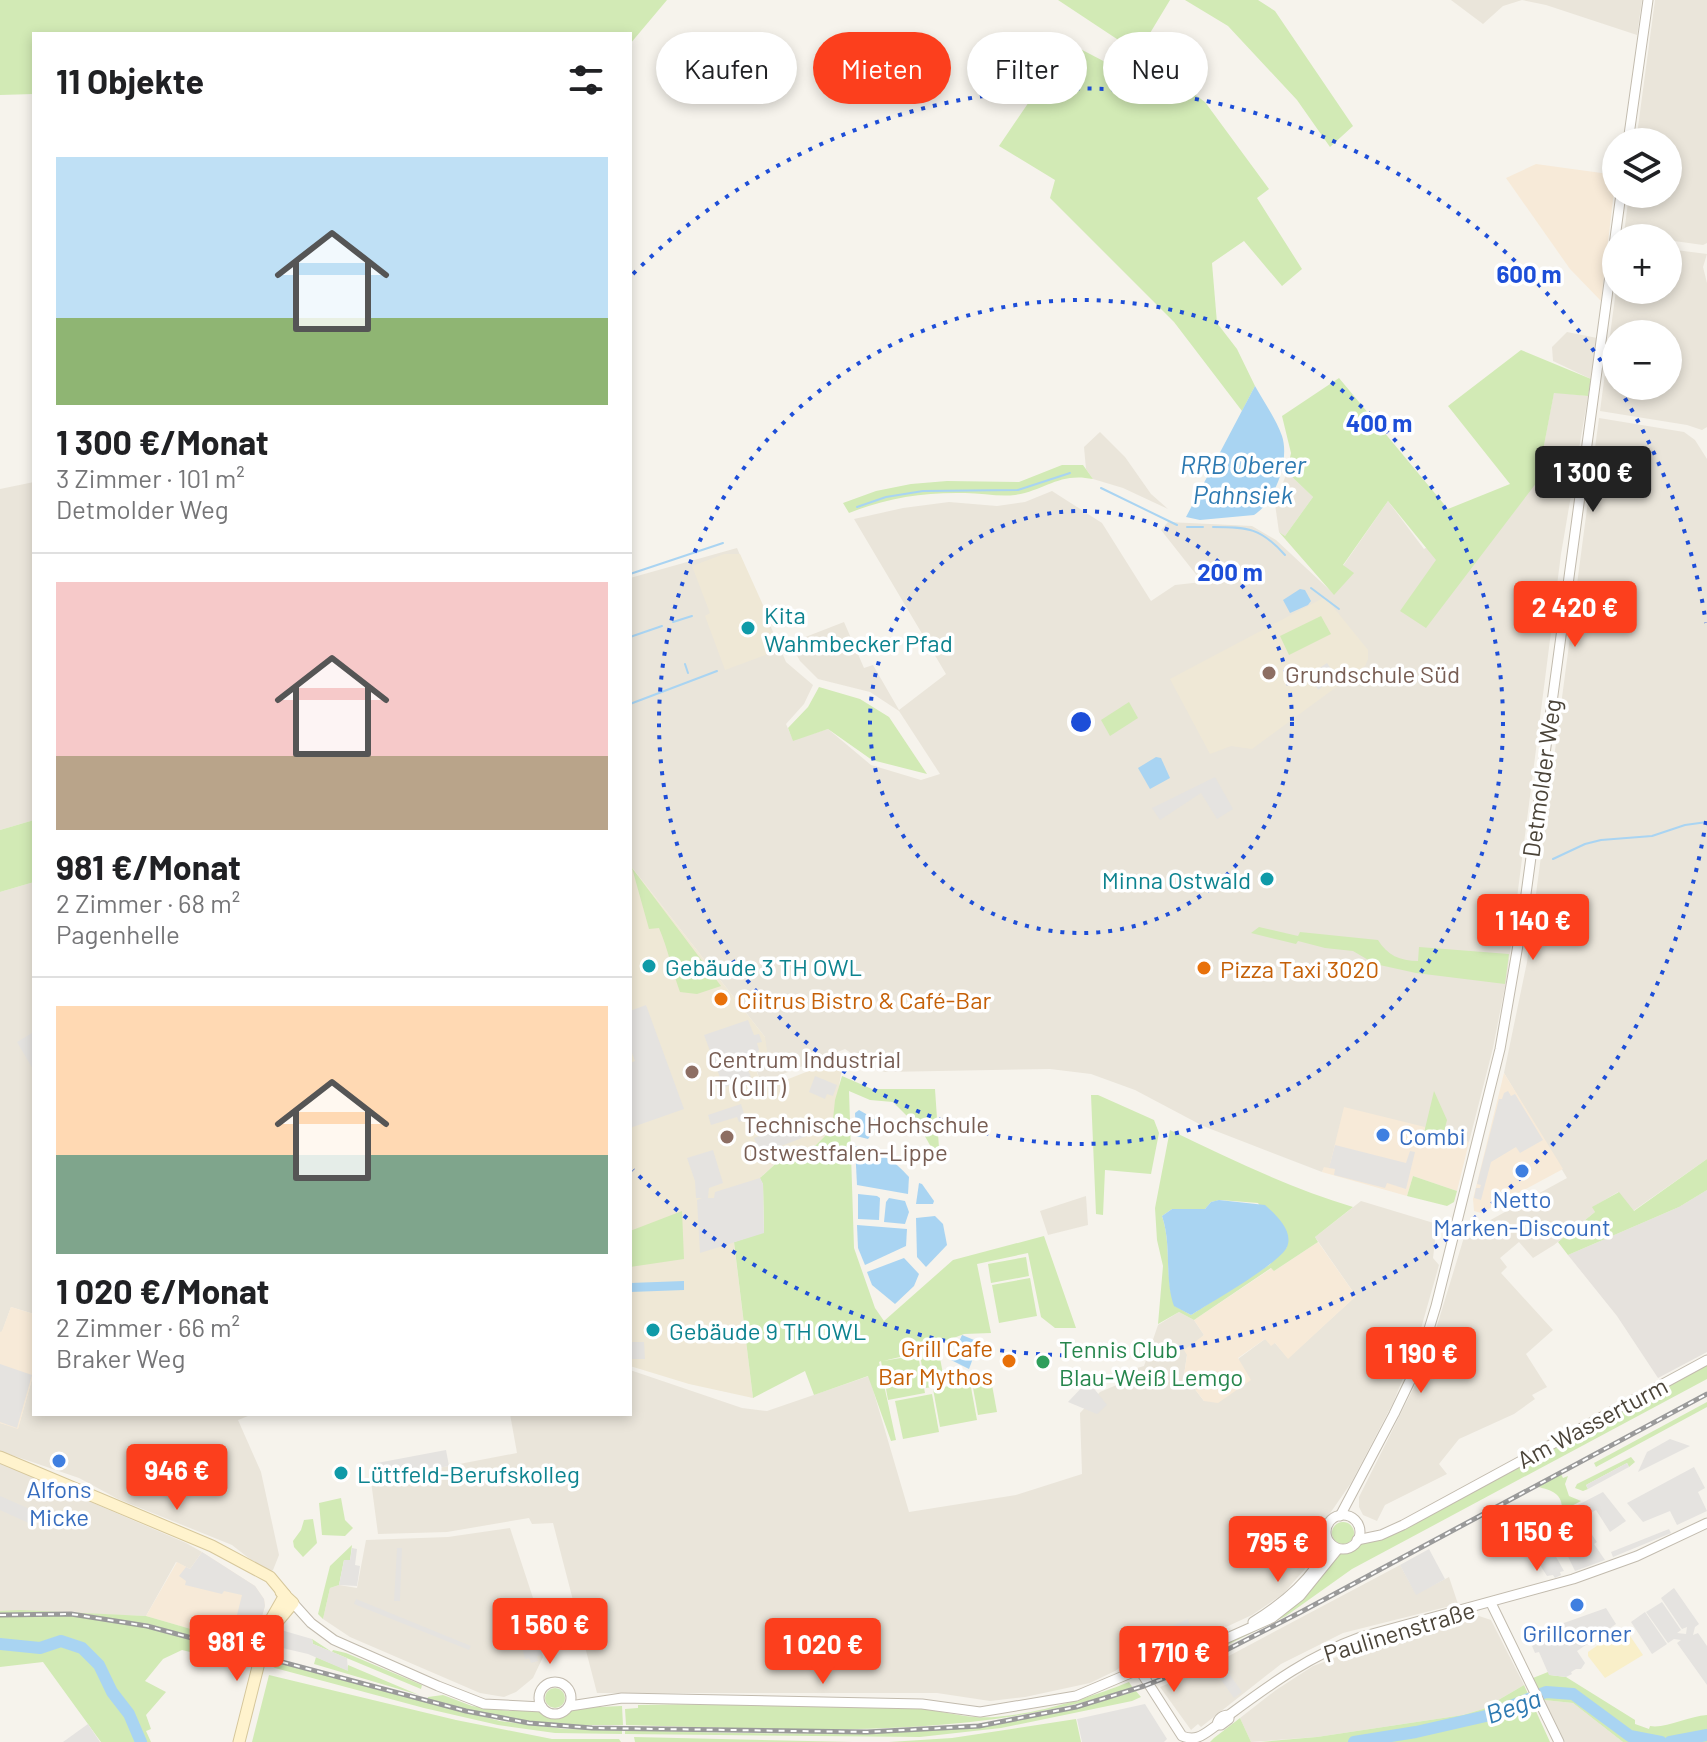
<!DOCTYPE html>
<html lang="de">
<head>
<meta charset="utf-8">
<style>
  :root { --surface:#fff; --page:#f2f2f2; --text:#202124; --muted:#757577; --line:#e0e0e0; --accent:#fc3f1d }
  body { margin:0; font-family:Barlow,sans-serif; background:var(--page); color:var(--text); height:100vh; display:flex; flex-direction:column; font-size:30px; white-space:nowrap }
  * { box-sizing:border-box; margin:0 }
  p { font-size:26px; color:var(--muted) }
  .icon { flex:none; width:44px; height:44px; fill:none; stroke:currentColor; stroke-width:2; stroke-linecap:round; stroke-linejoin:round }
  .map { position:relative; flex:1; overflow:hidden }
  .panel { position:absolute; left:32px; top:32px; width:600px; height:1384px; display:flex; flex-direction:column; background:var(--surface); border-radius:0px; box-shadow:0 4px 12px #0003 }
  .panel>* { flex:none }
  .hud { position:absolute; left:656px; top:32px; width:760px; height:72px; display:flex; gap:16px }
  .buttons { position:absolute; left:1602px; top:128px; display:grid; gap:16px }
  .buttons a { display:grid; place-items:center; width:80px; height:80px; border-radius:50%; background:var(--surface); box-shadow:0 4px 12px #0003; font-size:40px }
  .price { position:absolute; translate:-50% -68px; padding:0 18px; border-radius:8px; background:var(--accent); color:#fff; font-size:26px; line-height:52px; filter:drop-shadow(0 2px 4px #0008) }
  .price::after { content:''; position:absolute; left:50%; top:48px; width:24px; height:18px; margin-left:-12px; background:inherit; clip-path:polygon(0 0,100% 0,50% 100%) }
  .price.on { background:#222; color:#fff }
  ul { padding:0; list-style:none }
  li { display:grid; align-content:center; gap:16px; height:424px; padding:0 24px }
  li+li { border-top:2px solid var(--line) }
  li span { display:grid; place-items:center; height:248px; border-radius:0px; color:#555 }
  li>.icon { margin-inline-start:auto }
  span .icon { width:144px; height:144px; fill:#fffc; stroke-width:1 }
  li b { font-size:34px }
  h2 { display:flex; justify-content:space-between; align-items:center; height:96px; padding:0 24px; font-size:34px }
  .chip { padding:0 28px; border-radius:36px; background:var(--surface); box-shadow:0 4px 12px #0003; font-size:28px; line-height:72px }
  .chip.on { background:var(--accent); color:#fff }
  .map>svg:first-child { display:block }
  .residential { fill:#eae5da; fill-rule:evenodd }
  .commercial { fill:#f7ead8 }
  .industrial { fill:#e6e2dd }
  .education { fill:#efe8d6 }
  .green { fill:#d2eab5; fill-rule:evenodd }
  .sand { fill:#f9efc9 }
  .parking { fill:#e5e3e0 }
  .water { fill:#a9d4f2 }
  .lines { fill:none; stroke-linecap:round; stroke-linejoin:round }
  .stream { stroke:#a9d4f2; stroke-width:2 }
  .river { stroke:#a9d4f2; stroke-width:12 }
  .tertiary-casing { stroke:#c2bbae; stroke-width:11 }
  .secondary-casing { stroke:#d6c79b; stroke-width:13 }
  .tertiary { stroke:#fff; stroke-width:9 }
  .secondary { stroke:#fff3cd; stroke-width:11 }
  .rail-casing { stroke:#9a9a9a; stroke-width:5 }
  .rail { stroke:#fff; stroke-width:2; stroke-dasharray:6; stroke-linecap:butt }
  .ring { fill:none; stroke:#1d4ed8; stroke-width:4; stroke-dasharray:4 8 }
  .culture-dot { fill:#0f9aa8; stroke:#fff; stroke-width:3 }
  .education-dot { fill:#8d6e63; stroke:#fff; stroke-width:3 }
  .food-dot { fill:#e8710a; stroke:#fff; stroke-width:3 }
  .shop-dot { fill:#3f7fe0; stroke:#fff; stroke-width:3 }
  .leisure-dot { fill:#2e9e5b; stroke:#fff; stroke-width:3 }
  .labels { text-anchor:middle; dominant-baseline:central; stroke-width:7; stroke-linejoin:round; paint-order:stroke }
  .culture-label { font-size:24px; fill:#0d838f; stroke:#fff; text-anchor:start }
  .education-label { font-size:24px; fill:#785e54; stroke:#fff; text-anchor:start }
  .street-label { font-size:24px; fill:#4b4439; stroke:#fff }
  .food-label { font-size:24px; fill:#c56008; stroke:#fff; text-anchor:start }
  .shop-label { font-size:24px; fill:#366cbe; stroke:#fff }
  .leisure-label { font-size:24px; fill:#27864d; stroke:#fff; text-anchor:start }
  .water-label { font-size:26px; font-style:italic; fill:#2e7ab2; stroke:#fff }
  .centre { fill:#1d4ed8; stroke:#fff; stroke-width:4 }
  .ring-label { font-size:24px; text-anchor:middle; font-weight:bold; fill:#1d4ed8; stroke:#fff; stroke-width:7; stroke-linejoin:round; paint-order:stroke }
</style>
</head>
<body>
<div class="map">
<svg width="1707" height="1742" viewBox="0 0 1707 1742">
  <rect width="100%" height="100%" fill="#f6f3ec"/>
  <g class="residential">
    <polygon points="1451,0 1642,0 1637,35 1546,5 1522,0 1503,6 1483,24"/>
    <polygon points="1655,0 1707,0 1707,243 1703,245 1624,234 1629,194 1668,194 1668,142 1636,142"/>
    <path d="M 1668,249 L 1707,254 L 1703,267 L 1707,283 L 1707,427 L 1702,430 L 1687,425 L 1600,411 L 1616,290 L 1668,290 ZM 1616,334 L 1668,334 L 1668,386 L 1616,386 Z"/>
    <polygon points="1567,332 1597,338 1591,379 1553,361 1552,347"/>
    <polygon points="1554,392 1588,396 1561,554 1507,976 1493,1048 1469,1142 1436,1135 1434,1139 1423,1137 1425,1128 1329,1169 1324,1168 1322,1172 1203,1126 1135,1090 1091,1074 1050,1069 885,1072 875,1069 845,1049 761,1083 755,1066 765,1037 630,865 630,578 737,548 786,662 813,685 804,704 786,724 793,740 828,729 871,765 921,780 940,774 899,711 870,692 818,679 800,661 790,643 844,622 864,668 873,665 899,710 946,674 854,519 903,508 949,502 997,506 1025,502 1052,491 1102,523 1151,601 1175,585 1202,582 1161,530 1168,522 1252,526 1276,540 1334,594 1343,566 1388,501 1424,549 1537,482"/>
    <polygon points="1599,418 1684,432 1695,440 1707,459 1707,1159 1633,1211 1618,1192 1593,1207 1595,1212 1554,1245 1533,1258 1519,1242 1500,1258 1507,1267 1501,1273 1553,1330 1526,1354 1547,1387 1532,1395 1535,1399 1514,1414 1459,1439 1439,1464 1447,1474 1385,1505 1377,1521 1363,1515 1359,1507 1359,1497 1425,1365 1465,1234 1567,1178 1504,1073 1527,962"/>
    <polygon points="1100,432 1125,457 1151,494 1168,509 1123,488 1093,479 1086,469 1084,447"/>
    <polygon points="1287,472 1313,497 1285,536 1279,532 1275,504"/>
    <polygon points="34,482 34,820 0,830 0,489"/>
    <polygon points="34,882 34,1314 11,1307 2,1332 0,1332 0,892"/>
    <polygon points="1086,1196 1088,1225 1048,1235 1040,1211"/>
    <polygon points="1361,1201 1437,1224 1433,1258 1439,1265 1416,1346 1393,1403 1351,1483 1324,1522 1320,1539 1305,1569 1283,1594 1252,1615 1198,1640 1143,1652 1115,1671 1090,1683 1025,1697 990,1701 937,1693 597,1693 553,1523 532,1524 529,1518 447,1532 378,1534 371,1481 517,1453 510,1414 630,1414 630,1370 742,1408 767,1411 869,1376 909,1512 1016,1495 1082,1474 1080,1413 1100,1392 1119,1384 1117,1374 1144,1366 1158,1325 1179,1312 1194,1320 1204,1335 1187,1355 1184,1375 1204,1401 1239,1363 1238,1359 1265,1339 1275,1343 1288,1358 1356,1296 1315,1237"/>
    <polygon points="34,1372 34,1414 253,1414 238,1420 261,1472 279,1555 273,1570 268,1573 232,1545 118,1499 79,1478 0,1451 0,1423 18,1428"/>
    <polygon points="0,1463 186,1543 202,1552 190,1569 176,1562 146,1616 0,1611"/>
    <polygon points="510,1528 533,1598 543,1657 533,1678 516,1692 504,1697 480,1693 350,1637 323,1619 330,1588 339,1585 357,1588 366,1540 448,1537"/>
    <polygon points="1400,1565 1416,1594 1449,1577 1458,1604 1343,1633 1281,1664 1201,1727 1198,1724 1191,1730 1160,1687 1210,1666"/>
    <polygon points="1479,1616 1491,1620 1524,1685 1483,1709 1463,1715 1317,1737 1251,1742 1240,1718 1276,1690 1313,1666 1374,1643"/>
    <polygon points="1544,1700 1573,1703 1623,1742 1565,1742"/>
  </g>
  <g class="commercial">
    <polygon points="1536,164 1616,175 1601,301 1570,269 1506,178"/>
    <polygon points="1504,1073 1563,1169 1481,1213 1474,1211 1473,1199"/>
    <polygon points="1344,1107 1425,1127 1423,1137 1436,1135 1469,1142 1457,1191 1413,1176 1407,1196 1322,1172 1324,1167 1329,1168"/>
    <polygon points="1318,1242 1356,1296 1288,1359 1275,1343 1271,1346 1265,1339 1238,1358 1251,1380 1218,1403 1204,1401 1184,1375 1187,1355 1184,1350 1204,1335 1194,1320 1272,1268 1274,1271"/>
    <polygon points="11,1307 34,1314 34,1372 18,1429 0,1423 0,1332 2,1331"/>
    <polygon points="202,1552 255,1586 264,1599 265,1606 253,1647 146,1616 177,1562 190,1569"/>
  </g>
  <polygon class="industrial" points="1707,1190 1707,1352 1658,1378 1617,1316 1568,1255 1679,1207"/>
  <g class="education">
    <polygon points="724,554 740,554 772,625 769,627 776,651 725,670 705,616 710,613 692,566"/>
    <polygon points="1325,597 1368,650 1368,659 1365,666 1252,749 1231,746 1210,754 1170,679"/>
    <polygon points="630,865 765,1037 768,1058 755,1067 763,1089 834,1061 842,1068 832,1129 816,1145 785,1155 761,1177 763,1184 734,1243 753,1398 689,1384 630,1366"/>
  </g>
  <g class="green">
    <polygon points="0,0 667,0 630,44 630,34 34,34 34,94 0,95"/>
    <polygon points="1058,0 1170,0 1138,53 1205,102 1269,189 1257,198 1302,269 1282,286 1244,241 1212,263 1217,323 1237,349 1255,386 1242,411 1174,322 1050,198 1055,180 999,146 1069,43 1130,75 1138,53"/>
    <polygon points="1185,0 1258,0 1275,11 1353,126 1330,147 1297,100 1228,26"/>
    <polygon points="1521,350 1591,379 1588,396 1554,393 1537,482 1426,628 1400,611 1436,560 1388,501 1343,565 1354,573 1334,595 1279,532 1285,536 1313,497 1287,472 1291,453 1282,416 1339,378 1448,509 1510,484 1448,406"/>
    <path d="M 1062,465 L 1083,465 L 1093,479 C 1059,472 1046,490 1015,495 C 999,497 982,493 965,493 C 924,492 886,498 849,513 L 843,503 L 876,491 L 911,484 L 947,481 L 1019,482 Z"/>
    <polygon points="1321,616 1331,634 1289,655 1280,636"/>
    <polygon points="819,687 860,699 889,717 927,774 872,760 828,729 793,741 788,728 808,707"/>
    <polygon points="1129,702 1138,718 1110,736 1101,720"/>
    <polygon points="34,820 34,882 0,892 0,830"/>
    <path d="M 632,868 L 721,986 L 697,994 L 680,992 C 672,970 668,949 659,928 L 649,929 Z"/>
    <path d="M 1259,927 L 1298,936 L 1300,932 L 1378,940 C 1387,955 1400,961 1418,961 L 1419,947 L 1509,954 L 1505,984 L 1416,973 L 1375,964 L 1353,951 L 1325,948 L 1298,941 L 1296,944 L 1251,933 Z"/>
    <polygon points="842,1076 872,1089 935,1089 940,1163 922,1131 893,1102 870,1100 849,1091 854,1248 875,1308 884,1321 953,1260 1044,1236 1076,1328 1055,1328 1041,1317 1028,1253 977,1264 991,1333 964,1334 938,1344 914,1349 917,1353 883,1361 918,1355 925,1393 888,1400 881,1361 879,1362 896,1440 891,1441 868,1376 814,1395 805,1371 753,1398 734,1242 764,1232 763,1184 760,1178 785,1155 816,1145 832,1129 835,1100"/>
    <polygon points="1434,1091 1447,1120 1443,1136 1436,1135 1434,1139 1423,1137"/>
    <polygon points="1091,1095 1098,1095 1154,1120 1159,1133 1151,1174 1105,1170 1103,1215 1096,1214"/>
    <path d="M 1170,1130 C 1230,1159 1290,1188 1353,1207 L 1315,1237 L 1318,1242 L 1274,1271 L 1271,1268 L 1194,1320 L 1179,1312 L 1158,1324 L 1163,1266 L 1157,1240 L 1155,1208 ZM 1220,1200 L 1258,1203 L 1287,1247 L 1269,1265 L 1191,1315 L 1175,1306 C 1164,1279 1172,1245 1162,1216 L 1172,1209 L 1205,1209 L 1211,1202 Z"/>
    <polygon points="1707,1159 1707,1190 1679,1207 1568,1255 1558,1242 1595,1212 1592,1207 1619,1192 1634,1211"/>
    <polygon points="1413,1176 1457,1191 1454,1202 1447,1206 1407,1196"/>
    <polygon points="682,1211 684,1259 630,1267 630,1231"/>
    <polygon points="1026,1257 1029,1276 991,1283 988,1264"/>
    <polygon points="1030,1278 1037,1316 999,1323 992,1285"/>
    <polygon points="938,1347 945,1385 926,1388 919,1350"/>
    <polygon points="1707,1365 1707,1379 1352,1569 1286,1616 1158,1679 1156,1670 1160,1668 1207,1653 1249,1632 1340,1552 1349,1551 1361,1543 1406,1528"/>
    <polygon points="990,1374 997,1412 978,1415 971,1377"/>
    <polygon points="970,1382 977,1420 940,1427 933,1389"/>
    <polygon points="932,1394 939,1432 903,1439 895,1401"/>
    <polygon points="1707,1402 1707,1407 1596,1467 1594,1463"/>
    <polygon points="1631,1457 1635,1462 1629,1467 1627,1463 1586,1485 1588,1489 1583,1491 1575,1488 1577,1484"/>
    <path d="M 1561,1474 L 1563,1478 L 1568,1476 L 1565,1484 L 1569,1496 L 1581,1501 L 1562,1511 C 1563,1493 1551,1490 1538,1487 Z"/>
    <polygon points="341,1498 345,1520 353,1528 345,1536 322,1535 319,1503"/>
    <polygon points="313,1519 317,1543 303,1557 294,1547 293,1541 301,1530 304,1520"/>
    <circle cx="1343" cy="1533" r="11"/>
    <polygon points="352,1545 350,1561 344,1560 339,1585 330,1588 323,1619 318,1614 330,1566"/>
    <polygon points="20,1610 146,1616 253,1647 247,1666 182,1650 163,1659 145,1681 166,1692 146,1715 151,1729 146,1731 151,1742 101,1742 43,1662 0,1667 0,1611"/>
    <polygon points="312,1639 332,1652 333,1650 346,1653 422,1685 421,1689 313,1644"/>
    <polygon points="316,1657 347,1670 348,1665 419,1695 314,1664"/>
    <polygon points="269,1660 500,1721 565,1729 622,1730 622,1734 555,1733 498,1725 424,1708 275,1668 268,1664"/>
    <path d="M 1548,1672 L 1550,1675 L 1566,1677 L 1635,1720 L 1635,1724 L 1649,1729 L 1650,1726 C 1665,1729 1689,1716 1707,1715 L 1707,1742 L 1623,1742 L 1573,1703 L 1544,1700 L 1533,1678 Z"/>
    <polygon points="269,1675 456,1720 552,1739 619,1739 621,1742 252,1742"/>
    <path d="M 1129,1682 L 1133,1688 C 966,1742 799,1729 626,1725 L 625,1709 L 638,1708 L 638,1705 C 726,1703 814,1706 902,1707 C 927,1707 950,1715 974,1717 C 1019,1720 1087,1699 1129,1682 Z"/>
    <polygon points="1524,1685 1550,1742 1260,1742 1317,1737 1463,1715 1483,1709"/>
    <circle cx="555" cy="1698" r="10"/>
    <path d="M 1136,1691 L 1141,1697 L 1132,1701 L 1001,1728 L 920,1737 L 625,1734 L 625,1730 C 797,1735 972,1742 1136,1691 Z"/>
    <polygon points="443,1695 472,1706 509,1711 539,1710 553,1717 563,1715 575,1708 622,1706 623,1725 566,1725 501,1718 427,1700 428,1697"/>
    <polygon points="1240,1718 1251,1742 1210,1742 1214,1738"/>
    <polygon points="1076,1719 1081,1742 889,1742 952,1738"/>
    <polygon points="634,1737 853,1742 635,1742"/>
  </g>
  <polygon class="sand" points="1624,1627 1643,1655 1605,1678 1588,1656 1588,1652"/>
  <g class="parking">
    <polygon points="1327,663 1336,676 1318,690 1310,674"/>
    <polygon points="1215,777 1233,809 1217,819 1201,793 1160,820 1152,808"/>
    <polygon points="646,1005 684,1109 630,1128 630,1063 635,1061 630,1048 630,1011"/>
    <polygon points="748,1020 754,1035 759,1034 762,1042 757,1043 759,1050 756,1057 749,1060 753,1068 748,1070 751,1077 742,1081 743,1085 734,1089 731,1084 724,1088 704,1035"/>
    <polygon points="32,1033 34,1037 34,1071 17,1042"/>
    <polygon points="815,1076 837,1085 833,1096 827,1094 825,1099 809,1092"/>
    <polygon points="1508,1091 1511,1096 1515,1094 1543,1140 1520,1153 1516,1147 1491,1162 1481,1200 1474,1198 1476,1188 1480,1188 1481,1185 1477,1184 1499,1099 1502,1099 1504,1093"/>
    <polygon points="741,1104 746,1120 739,1122 737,1117 711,1125 708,1115"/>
    <polygon points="800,1120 807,1136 761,1154 754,1138"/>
    <polygon points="1335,1145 1406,1163 1410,1151 1415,1152 1406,1189 1387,1183 1385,1188 1334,1175 1335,1169 1329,1168"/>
    <polygon points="713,1150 723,1183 709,1188 708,1198 714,1198 715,1192 760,1178 763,1184 764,1233 700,1253 697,1200 702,1198 696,1198 695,1181 687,1158"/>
    <polygon points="630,1342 644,1342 645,1359 630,1359"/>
    <polygon points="0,1364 32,1375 17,1428 0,1422"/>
    <polygon points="1088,1381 1107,1405 1097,1414 1068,1402"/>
    <polygon points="1670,1439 1690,1446 1638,1472 1647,1452"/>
    <polygon points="446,1450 449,1466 380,1479 377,1463"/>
    <polygon points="1627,1463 1629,1467 1588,1489 1586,1485"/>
    <polygon points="1694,1467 1705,1488 1698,1492 1707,1511 1677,1525 1670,1511 1643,1522 1627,1503"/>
    <polygon points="1603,1492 1626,1521 1610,1532 1596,1510 1581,1519 1576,1506"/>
    <polygon points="0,1496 39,1513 33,1525 0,1510"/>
    <polygon points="1669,1529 1671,1533 1613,1557 1611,1552"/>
    <polygon points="1590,1532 1597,1542 1594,1544 1605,1560 1575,1571 1561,1542"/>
    <polygon points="1546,1539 1564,1571 1560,1572 1561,1575 1555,1578 1553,1575 1547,1576 1530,1549"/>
    <polygon points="352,1548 357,1549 355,1565 360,1566 357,1586 339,1585 344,1560 350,1560"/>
    <polygon points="397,1548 402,1548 400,1601 394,1601"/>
    <polygon points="1429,1549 1445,1579 1416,1595 1400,1565"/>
    <polygon points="202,1552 255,1586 264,1599 265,1606 253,1647 220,1638 224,1625 234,1627 242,1595 224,1591 222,1594 185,1585 186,1581 179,1576 186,1567 190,1569"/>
    <polygon points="1674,1588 1699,1624 1695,1627 1693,1635 1698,1633 1707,1646 1707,1685 1677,1643 1681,1640 1674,1639 1668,1643 1646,1612 1662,1602 1681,1630 1677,1633 1686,1634 1687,1627 1682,1629 1661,1598"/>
    <polygon points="356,1599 471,1646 469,1650 354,1604"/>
    <polygon points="1606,1608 1616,1624 1577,1651 1585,1663 1581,1669 1576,1669 1571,1672 1572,1674 1566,1677 1549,1675 1539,1652 1535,1653 1532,1646 1538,1643 1533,1634"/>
    <polygon points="1645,1612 1667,1644 1652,1654 1631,1622"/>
    <polygon points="1188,1619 1194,1636 1166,1647 1164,1642 1159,1644 1155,1641 1154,1634"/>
    <polygon points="281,1630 312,1639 313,1644 347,1658 348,1671 308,1654 274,1646"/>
    <polygon points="535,1630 542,1655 537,1656 538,1661 531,1663 529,1658 525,1659 519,1634"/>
    <polygon points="1226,1669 1242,1692 1234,1698 1219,1677"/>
    <polygon points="1145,1704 1167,1739 1164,1742 1082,1742 1077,1719"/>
    <polygon points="88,1724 100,1742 63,1742"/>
  </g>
  <g class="water">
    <path d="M 1255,386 C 1264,402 1276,419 1282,436 C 1290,460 1275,502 1254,515 L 1200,520 L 1186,517 Z"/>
    <polygon points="1300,589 1305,590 1311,601 1308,605 1290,613 1283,600"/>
    <polygon points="1156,757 1161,758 1170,778 1150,789 1138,768"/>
    <polygon points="859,1110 880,1122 868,1139 856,1136 855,1113"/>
    <path d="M 855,1146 C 878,1150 894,1160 909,1177 L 908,1194 L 857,1185 Z"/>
    <polygon points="919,1183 922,1184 934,1201 933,1204 916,1204"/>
    <polygon points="858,1194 877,1196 880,1198 879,1220 858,1219"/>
    <polygon points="889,1198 905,1201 909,1212 905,1224 884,1222 886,1202"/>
    <path d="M 1219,1200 L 1265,1205 C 1275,1214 1294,1231 1287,1247 C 1279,1264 1210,1303 1191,1315 L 1174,1306 C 1164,1278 1172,1245 1162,1216 L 1172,1209 L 1205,1209 L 1211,1202 Z"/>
    <polygon points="935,1216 943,1224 947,1245 926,1267 917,1257 916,1218"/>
    <polygon points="857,1225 907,1229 906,1246 865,1265 858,1248"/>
    <polygon points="904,1258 919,1274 914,1286 895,1304 872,1285 867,1272"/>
    <polygon points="684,1281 684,1290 630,1292 630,1283"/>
    <polygon points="962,1335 979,1342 969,1369 951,1360"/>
  </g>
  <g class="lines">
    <g class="stream">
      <polyline points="1101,488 1177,525"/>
      <polyline points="857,507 886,497 923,491 1018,490 1070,473"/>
      <polyline points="1187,527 1203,527"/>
      <path d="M 1213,527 C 1248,527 1261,528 1285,555"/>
      <polyline points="630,574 723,543"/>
      <polyline points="1311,588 1339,609"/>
      <polyline points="673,622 692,616"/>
      <polyline points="630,637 662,626"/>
      <polyline points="685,664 688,673"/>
      <polyline points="630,704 717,671"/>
      <polyline points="1553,859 1585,844 1601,840 1652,836 1685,825 1707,822"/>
    </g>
    <g class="river">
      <polyline points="0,1644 40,1648 61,1641 82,1648 99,1665 112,1692 129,1714 141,1742"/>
      <polyline points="1354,1742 1416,1732 1486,1716 1546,1692 1573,1694 1630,1736 1661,1742"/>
      <polyline points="1670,1742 1707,1735"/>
    </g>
    <defs>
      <g id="tertiary">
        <polyline points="1628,142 1648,0"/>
        <circle cx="1343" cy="1532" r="17"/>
        <polyline points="1340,1516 1394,1414 1419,1362 1436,1306 1500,1049 1523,916 1621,194"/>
        <polyline points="1357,1540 1381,1535 1403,1525 1707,1360"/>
        <polyline points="293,1603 311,1623 334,1640 438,1686 484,1704 542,1707"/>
        <polyline points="1491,1603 1559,1742"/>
        <path d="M 1253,1622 C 1285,1602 1314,1578 1330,1543"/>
        <path d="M 1139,1669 L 1182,1736 C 1197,1742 1204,1734 1217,1725 L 1221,1725 L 1229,1719 L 1229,1715"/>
        <circle cx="555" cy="1698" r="16"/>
        <polyline points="570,1706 622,1698 922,1704 980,1712 1076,1696 1152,1664 1207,1647 1272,1618 1300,1596 1338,1549"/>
        <path d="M 1217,1725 C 1218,1718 1223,1715 1229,1715 C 1272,1683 1311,1655 1361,1637 L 1573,1579 L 1637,1556 L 1707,1523"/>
      </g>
      <g id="secondary">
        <polyline points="0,1457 212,1546 270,1577 285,1595"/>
        <polyline points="273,1627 293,1603 281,1592"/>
        <polyline points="239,1742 269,1623 285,1595"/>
      </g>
    </defs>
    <use href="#tertiary" class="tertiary-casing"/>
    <use href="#secondary" class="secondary-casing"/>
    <use href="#tertiary" class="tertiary"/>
    <use href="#secondary" class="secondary"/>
    <defs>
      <polyline id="rail" points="0,1615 71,1614 147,1626 466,1711 529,1723 592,1728 867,1732 979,1726 1076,1707 1144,1686 1193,1667 1299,1613 1707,1394"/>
    </defs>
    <use href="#rail" class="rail-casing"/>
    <use href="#rail" class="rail"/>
  </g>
  <g class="ring">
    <circle cx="1081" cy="722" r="211"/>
    <circle cx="1081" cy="722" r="422"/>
    <path d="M1706 821A633 633 0 0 1 633 1170M633 274A633 633 0 0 1 1706 623"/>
  </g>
  <g class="culture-dot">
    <circle cx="748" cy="628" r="8"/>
    <circle cx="1267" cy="879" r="8"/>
    <circle cx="649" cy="966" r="8"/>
    <circle cx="653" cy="1330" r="8"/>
    <circle cx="341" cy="1473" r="8"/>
  </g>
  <g class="education-dot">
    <circle cx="1269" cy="673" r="8"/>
    <circle cx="692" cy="1072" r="8"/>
    <circle cx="727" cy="1137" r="8"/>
  </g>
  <g class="food-dot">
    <circle cx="1204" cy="968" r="8"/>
    <circle cx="721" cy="999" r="8"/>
    <circle cx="1009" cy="1361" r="8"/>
  </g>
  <g class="shop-dot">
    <circle cx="1383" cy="1135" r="8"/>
    <circle cx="1522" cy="1171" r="8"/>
    <circle cx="59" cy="1461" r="8"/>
    <circle cx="1577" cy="1605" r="8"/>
  </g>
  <circle class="leisure-dot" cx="1043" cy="1362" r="8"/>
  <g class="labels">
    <g class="culture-label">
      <text x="764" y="614">Kita<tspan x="764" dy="28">Wahmbecker Pfad</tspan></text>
      <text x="1251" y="879" text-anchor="end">Minna Ostwald</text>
      <text x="665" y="966">Gebäude 3 TH OWL</text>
      <text x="669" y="1330">Gebäude 9 TH OWL</text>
      <text x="357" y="1473">Lüttfeld-Berufskolleg</text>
    </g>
    <g class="education-label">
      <text x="1285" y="673">Grundschule Süd</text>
      <text x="708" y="1058">Centrum Industrial<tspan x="708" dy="28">IT (CIIT)</tspan></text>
      <text x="743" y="1123">Technische Hochschule<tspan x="743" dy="28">Ostwestfalen-Lippe</tspan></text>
    </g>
    <g class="street-label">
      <text transform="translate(1541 778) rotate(-82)">Detmolder Weg</text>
      <text transform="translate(1592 1422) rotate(-28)">Am Wasserturm</text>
      <text transform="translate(1399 1631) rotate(-17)">Paulinenstraße</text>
    </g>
    <g class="food-label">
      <text x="1220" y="968">Pizza Taxi 3020</text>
      <text x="737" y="999">Ciitrus Bistro &amp; Café-Bar</text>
      <text x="993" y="1347" text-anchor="end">Grill Cafe<tspan x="993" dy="28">Bar Mythos</tspan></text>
    </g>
    <g class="shop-label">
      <text x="1399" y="1135" text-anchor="start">Combi</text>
      <text x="1522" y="1198">Netto<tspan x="1522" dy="28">Marken-Discount</tspan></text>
      <text x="59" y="1488">Alfons<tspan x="59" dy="28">Micke</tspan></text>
      <text x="1577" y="1632">Grillcorner</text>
    </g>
    <g class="leisure-label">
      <text x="1059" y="1348">Tennis Club<tspan x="1059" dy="28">Blau-Weiß Lemgo</tspan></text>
    </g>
    <g class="water-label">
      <text x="1243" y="463">RRB Oberer<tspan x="1243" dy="30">Pahnsiek</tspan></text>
      <text transform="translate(1513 1705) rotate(-19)">Bega</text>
    </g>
  </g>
  <circle cx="1081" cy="722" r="12" class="centre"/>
  <g class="ring-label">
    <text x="1529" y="283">600 m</text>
    <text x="1379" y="432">400 m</text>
    <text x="1230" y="581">200 m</text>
  </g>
</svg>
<div class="buttons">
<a><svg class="icon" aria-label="layers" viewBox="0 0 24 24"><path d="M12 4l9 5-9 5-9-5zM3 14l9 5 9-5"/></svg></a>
<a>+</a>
<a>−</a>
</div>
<b class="price on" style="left:1593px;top:514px">1 300 €</b>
<b class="price" style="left:1575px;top:649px">2 420 €</b>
<b class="price" style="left:1533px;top:962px">1 140 €</b>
<b class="price" style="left:1421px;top:1395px">1 190 €</b>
<b class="price" style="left:177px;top:1512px">946 €</b>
<b class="price" style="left:1537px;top:1573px">1 150 €</b>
<b class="price" style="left:1278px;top:1584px">795 €</b>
<b class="price" style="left:550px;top:1666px">1 560 €</b>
<b class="price" style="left:237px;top:1683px">981 €</b>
<b class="price" style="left:823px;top:1686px">1 020 €</b>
<b class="price" style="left:1174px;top:1694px">1 710 €</b>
<div class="hud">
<a class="chip">Kaufen</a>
<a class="chip on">Mieten</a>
<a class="chip">Filter</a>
<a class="chip">Neu</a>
</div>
<section class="panel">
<h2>11 Objekte<svg class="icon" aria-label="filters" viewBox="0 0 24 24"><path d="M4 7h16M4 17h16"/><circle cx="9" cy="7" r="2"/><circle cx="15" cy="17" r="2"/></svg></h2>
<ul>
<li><span style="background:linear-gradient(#bfe0f5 65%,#8fb573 0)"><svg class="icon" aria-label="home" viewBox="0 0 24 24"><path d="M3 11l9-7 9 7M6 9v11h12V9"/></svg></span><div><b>1 300 €/Monat</b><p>3 Zimmer · 101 m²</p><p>Detmolder Weg</p></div></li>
<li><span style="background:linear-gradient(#f6c9c9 70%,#b9a48a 0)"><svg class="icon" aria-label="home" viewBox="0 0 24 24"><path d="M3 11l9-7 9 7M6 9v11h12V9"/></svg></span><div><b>981 €/Monat</b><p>2 Zimmer · 68 m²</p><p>Pagenhelle</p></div></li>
<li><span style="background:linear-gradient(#ffd9b3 60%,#7fa58c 0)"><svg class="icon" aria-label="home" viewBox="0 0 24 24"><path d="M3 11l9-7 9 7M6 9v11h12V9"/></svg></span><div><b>1 020 €/Monat</b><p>2 Zimmer · 66 m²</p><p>Braker Weg</p></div></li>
</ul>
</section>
</div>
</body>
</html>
